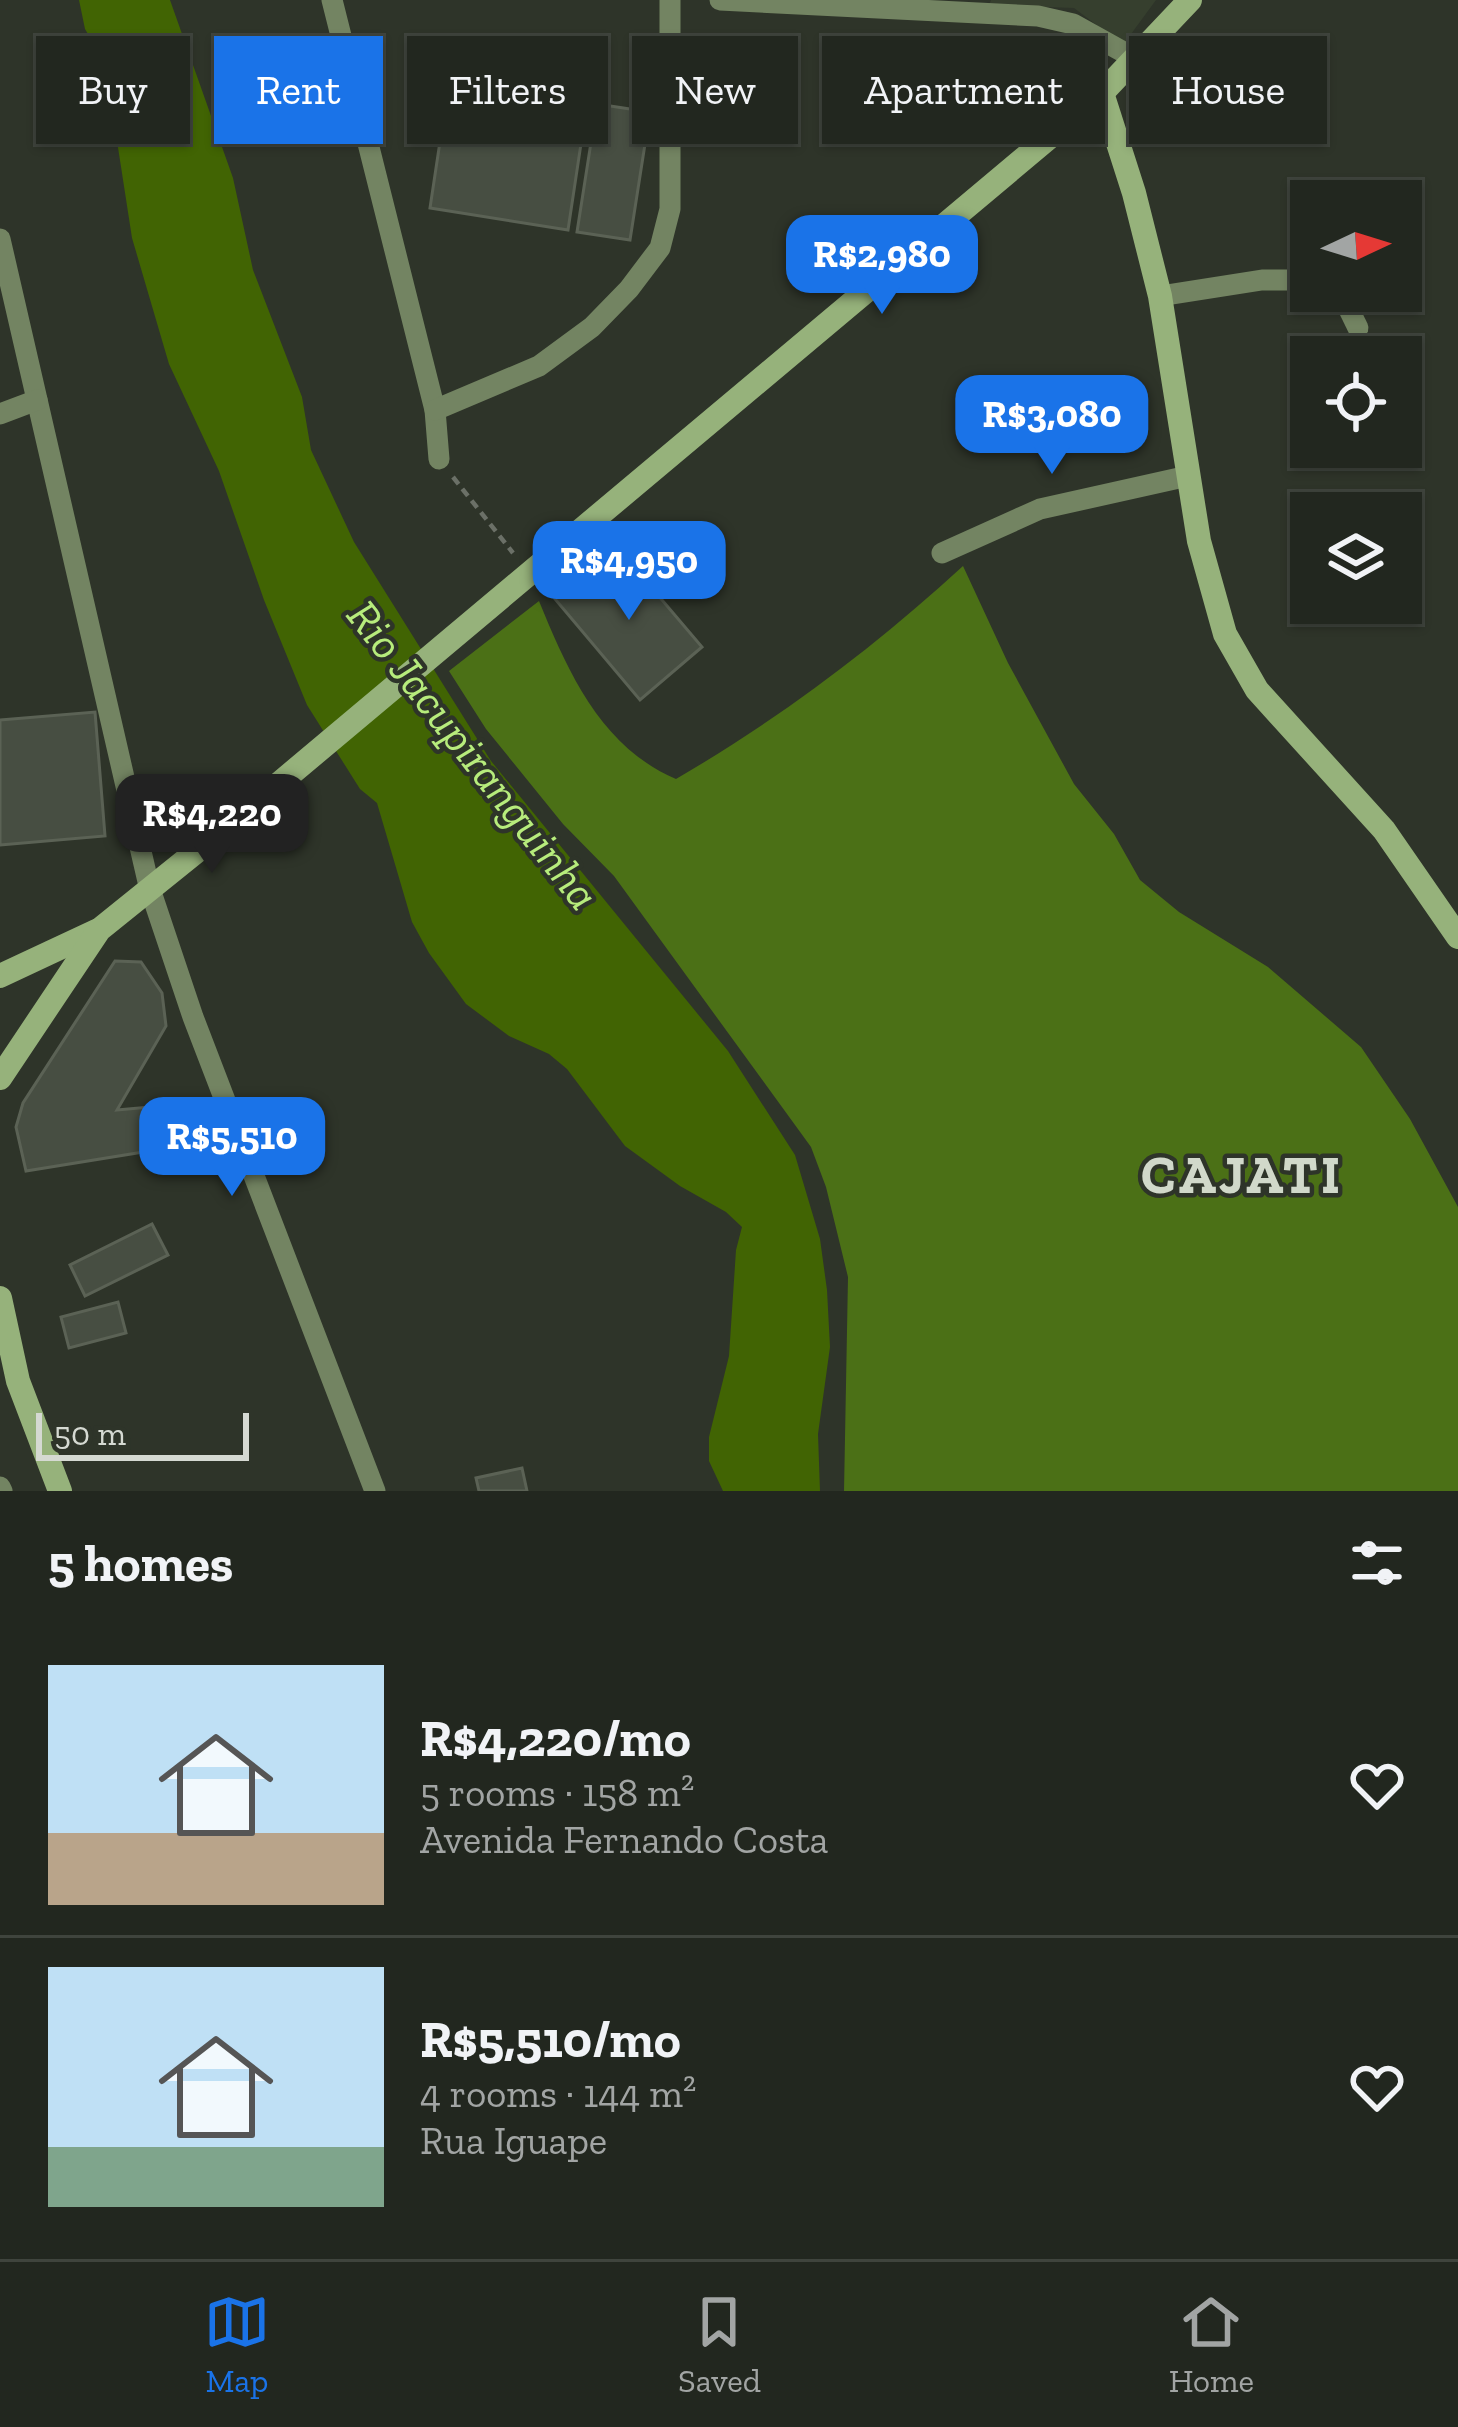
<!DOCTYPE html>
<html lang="en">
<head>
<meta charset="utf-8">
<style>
  :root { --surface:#22271f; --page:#2a2f28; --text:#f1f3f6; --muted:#a2a5a4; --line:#3f443d; --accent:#1a73e8 }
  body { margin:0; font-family:"Zilla Slab",serif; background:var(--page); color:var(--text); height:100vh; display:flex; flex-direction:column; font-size:45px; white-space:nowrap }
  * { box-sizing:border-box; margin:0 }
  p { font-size:39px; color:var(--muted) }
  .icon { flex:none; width:66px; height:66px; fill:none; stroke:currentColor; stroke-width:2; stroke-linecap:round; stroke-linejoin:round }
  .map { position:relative; height:1491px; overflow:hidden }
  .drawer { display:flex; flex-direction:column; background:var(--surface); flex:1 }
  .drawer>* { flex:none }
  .hud { position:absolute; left:36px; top:36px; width:1386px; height:108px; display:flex; gap:24px }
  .needle { width:78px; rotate:86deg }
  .controls { position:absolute; left:1290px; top:180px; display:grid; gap:24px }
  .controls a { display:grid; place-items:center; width:132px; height:132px; border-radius:0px; background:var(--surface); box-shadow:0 3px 9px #0004,0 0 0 3px var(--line); font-size:60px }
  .scale { position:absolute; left:36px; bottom:30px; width:213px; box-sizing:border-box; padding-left:12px; border:6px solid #d5d9d2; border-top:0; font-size:33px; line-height:42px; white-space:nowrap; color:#d5d9d2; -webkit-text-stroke:9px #2e3429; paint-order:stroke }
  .price { position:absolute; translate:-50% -102px; padding:0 27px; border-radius:24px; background:var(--accent); color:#fff; font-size:39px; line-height:78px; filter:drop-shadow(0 3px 6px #0008) }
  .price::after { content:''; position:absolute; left:50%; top:72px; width:36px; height:27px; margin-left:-18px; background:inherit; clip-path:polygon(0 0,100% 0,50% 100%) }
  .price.active { background:#222; color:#fff }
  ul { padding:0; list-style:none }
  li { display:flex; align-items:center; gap:36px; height:300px; padding:0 48px }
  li+li { border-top:3px solid var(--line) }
  li span { display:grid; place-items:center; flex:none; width:336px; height:240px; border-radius:0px; color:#555 }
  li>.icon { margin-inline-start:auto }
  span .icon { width:144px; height:144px; fill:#fffc; stroke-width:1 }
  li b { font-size:51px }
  h2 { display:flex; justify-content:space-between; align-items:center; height:144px; padding:0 48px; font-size:51px }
  .pill { padding:0 42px; border-radius:0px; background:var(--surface); box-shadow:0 3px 9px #0004,0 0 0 3px var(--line); font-size:42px; line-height:108px }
  .pill.active { background:var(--accent); color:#fff }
  .tab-bar { display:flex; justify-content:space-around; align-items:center; height:168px; border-top:3px solid var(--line); background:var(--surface); font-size:33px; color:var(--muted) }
  .tab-bar a { display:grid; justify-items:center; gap:6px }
  .tab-bar .active { color:var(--accent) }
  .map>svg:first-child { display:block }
  .built { fill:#363f2e }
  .forest { fill:#4b7016 }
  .water { fill:#416403 }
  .building { fill:#474e42; stroke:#5b6255; stroke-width:3 }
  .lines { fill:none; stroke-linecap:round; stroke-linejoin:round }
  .path { stroke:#6b7067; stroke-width:4.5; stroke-dasharray:9 6; stroke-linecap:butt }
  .street { stroke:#738462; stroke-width:21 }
  .secondary { stroke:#96b27b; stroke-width:24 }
  .labels { text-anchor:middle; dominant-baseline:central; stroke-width:9; stroke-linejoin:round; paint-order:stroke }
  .water-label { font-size:45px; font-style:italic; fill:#b7ec7c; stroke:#2e3429 }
  .district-label { font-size:54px; font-weight:bold; letter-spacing:3px; fill:#d1d9ca; stroke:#2e3429 }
</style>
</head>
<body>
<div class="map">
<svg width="1458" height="1491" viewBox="0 0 1458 1491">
  <rect width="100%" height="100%" fill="#2e3429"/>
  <polygon class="built" points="991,0 1156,0 1123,45 1074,8 989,5"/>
  <path class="forest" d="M 963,566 L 1008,663 L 1074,784 L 1114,834 L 1140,880 L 1179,912 L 1268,967 L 1361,1047 L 1410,1119 L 1458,1207 L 1458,1491 L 844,1491 L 848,1277 L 826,1187 L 811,1147 L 614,876 L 563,824 L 486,729 L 449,671 L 539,601 C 568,672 601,747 676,779 C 779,719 875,647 963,566 Z"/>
  <polygon class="water" points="79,0 170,0 233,178 253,270 302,397 311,450 354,542 491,761 728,1051 795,1155 820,1239 827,1290 830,1347 818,1434 820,1491 723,1491 709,1461 709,1437 729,1356 736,1250 742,1227 726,1212 680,1186 625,1146 567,1069 549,1054 509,1036 466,1004 429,953 412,922 377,803 360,789 307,705 264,600 219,471 169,364 132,238 113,115 98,51 85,29"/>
  <g class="building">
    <polygon points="455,42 593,64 568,230 430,208"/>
    <polygon points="597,104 650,112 630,240 577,232"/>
    <polygon points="617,547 702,647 640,700 555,599"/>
    <polygon points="95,712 105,836 0,845 0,720"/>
    <polygon points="115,961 141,962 162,993 166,1026 117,1110 194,1103 211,1141 26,1171 16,1127 23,1103"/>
    <polygon points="152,1224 168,1255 85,1296 70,1265"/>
    <polygon points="118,1302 126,1333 69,1348 61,1317"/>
    <polygon points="522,1468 527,1491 479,1491 476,1478"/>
  </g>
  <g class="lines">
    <polyline class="path" points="453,477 513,553"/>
    <g class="street">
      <polyline points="332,0 435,410 439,459"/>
      <polyline points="720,0 1038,16 1073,24 1136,59"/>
      <polyline points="0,239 149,886 193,1017 375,1491"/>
      <polyline points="1340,291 1358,328"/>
      <polyline points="1160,296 1262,280 1311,280"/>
      <polyline points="435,410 539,366 592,327 629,289 660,248 670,209 670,0"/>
      <polyline points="0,414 37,400"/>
      <polyline points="942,553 1040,509 1188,476"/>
      <polyline points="0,1487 2,1491"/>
    </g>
    <g class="secondary">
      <polyline points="1102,93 1134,193 1160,296 1199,541 1225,634 1257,690 1384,830 1458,937"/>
      <polyline points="0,976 96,931"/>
      <polyline points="0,1078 99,930 238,818 1102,93 1190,0"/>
      <polyline points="0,1298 18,1381 60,1491"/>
    </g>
  </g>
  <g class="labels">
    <g class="water-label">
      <text transform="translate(473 755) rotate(52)">Rio Jacupiranguinha</text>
    </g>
    <g class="district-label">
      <text x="1242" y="1174">CAJATI</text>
    </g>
  </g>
</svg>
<div class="controls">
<a><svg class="needle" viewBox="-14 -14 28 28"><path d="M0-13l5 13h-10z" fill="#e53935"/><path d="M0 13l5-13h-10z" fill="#a2a5a4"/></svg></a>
<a><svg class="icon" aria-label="locate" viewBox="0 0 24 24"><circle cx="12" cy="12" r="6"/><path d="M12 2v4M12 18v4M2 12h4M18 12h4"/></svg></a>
<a><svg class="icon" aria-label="layers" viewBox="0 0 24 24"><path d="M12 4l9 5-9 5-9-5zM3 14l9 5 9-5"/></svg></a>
</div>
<div class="scale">50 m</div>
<b class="price" style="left:882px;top:317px">R$2,980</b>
<b class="price" style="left:1052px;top:477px">R$3,080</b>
<b class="price" style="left:629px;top:623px">R$4,950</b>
<b class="price active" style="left:212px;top:876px">R$4,220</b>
<b class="price" style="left:232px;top:1199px">R$5,510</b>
<div class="hud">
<a class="pill">Buy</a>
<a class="pill active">Rent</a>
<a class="pill">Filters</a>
<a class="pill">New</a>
<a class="pill">Apartment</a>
<a class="pill">House</a>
</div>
</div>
<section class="drawer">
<h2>5 homes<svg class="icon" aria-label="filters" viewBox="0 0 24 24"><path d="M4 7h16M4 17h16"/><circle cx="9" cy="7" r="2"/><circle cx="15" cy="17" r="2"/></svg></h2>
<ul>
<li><span style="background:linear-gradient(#bfe0f5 70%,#b9a48a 0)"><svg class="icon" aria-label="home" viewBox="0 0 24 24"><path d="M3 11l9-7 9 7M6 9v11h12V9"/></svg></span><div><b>R$4,220/mo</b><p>5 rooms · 158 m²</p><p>Avenida Fernando Costa</p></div><svg class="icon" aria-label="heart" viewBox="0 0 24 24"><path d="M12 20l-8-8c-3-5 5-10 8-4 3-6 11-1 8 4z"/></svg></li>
<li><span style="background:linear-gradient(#bfe0f5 75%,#7fa58c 0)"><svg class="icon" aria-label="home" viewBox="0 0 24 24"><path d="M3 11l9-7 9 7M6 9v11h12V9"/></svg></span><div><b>R$5,510/mo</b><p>4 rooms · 144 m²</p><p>Rua Iguape</p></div><svg class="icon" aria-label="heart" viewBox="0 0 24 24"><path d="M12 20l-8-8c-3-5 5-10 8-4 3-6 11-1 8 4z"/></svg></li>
</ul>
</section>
<nav class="tab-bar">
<a class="active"><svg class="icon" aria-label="map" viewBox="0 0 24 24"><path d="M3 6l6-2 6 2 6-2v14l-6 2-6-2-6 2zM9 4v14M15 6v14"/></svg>Map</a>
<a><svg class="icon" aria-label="saved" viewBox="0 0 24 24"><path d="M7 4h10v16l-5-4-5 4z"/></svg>Saved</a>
<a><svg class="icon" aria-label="home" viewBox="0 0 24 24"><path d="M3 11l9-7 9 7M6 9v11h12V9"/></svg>Home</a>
</nav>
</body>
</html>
